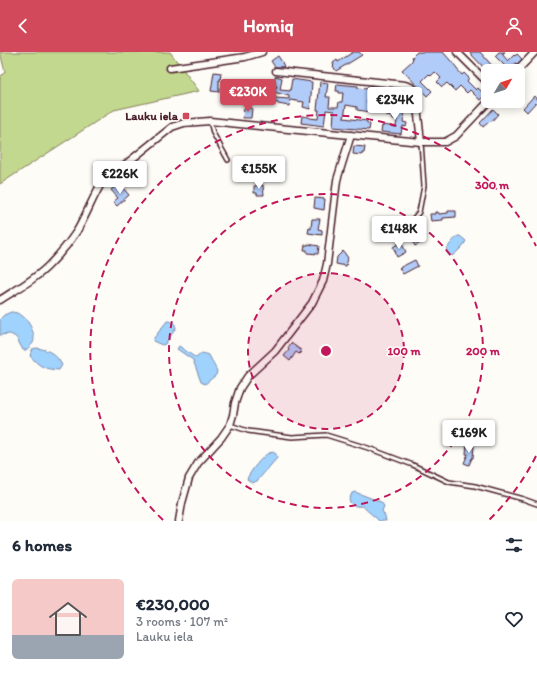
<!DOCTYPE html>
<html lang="en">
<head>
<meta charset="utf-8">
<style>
  :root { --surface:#fff; --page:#f2f2f3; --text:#1f2937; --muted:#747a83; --accent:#d1495b }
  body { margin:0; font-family:Itim,sans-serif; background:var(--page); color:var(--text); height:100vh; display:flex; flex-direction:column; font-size:15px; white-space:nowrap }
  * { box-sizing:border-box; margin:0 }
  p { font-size:13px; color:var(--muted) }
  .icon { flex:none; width:22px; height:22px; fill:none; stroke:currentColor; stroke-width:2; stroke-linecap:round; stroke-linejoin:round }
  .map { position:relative; height:469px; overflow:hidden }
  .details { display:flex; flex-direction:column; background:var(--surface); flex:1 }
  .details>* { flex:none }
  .needle { width:26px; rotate:51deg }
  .buttons { position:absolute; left:481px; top:12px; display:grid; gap:8px }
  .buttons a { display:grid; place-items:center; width:44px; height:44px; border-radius:6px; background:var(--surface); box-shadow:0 2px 10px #0003; font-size:20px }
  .price { position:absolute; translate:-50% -34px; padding:0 9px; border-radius:4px; background:#fff; color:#222; font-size:13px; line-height:26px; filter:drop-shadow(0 1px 2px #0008) }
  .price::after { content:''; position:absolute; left:50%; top:24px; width:12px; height:9px; margin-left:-6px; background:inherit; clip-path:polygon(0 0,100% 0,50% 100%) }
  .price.current { background:var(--accent); color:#fff }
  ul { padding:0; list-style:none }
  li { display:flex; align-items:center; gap:12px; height:100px; padding:0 12px }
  li span { display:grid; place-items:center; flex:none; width:112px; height:80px; border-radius:6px; color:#555 }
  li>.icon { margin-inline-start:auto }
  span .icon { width:48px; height:48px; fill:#fffc; stroke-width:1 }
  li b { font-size:17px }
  h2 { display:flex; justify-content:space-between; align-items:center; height:48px; padding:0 12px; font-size:17px }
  header { display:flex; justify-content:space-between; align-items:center; height:52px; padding:0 12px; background:var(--accent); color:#fff; font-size:18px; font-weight:800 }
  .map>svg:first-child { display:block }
  .green { fill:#c2d88e; stroke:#867c5c }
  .water { fill:#9fd2fd; stroke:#7d8aa9 }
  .building { fill:#b1ccf9; stroke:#4a1f2b }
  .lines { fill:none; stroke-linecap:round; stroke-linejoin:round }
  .lane-casing { stroke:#4a1f2b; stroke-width:6 }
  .street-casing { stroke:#4a1f2b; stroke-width:9 }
  .lane { stroke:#fdfcf7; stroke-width:3 }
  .street { stroke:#fdfcf7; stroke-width:6 }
  .ring { fill:none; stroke:#c2185b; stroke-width:2; stroke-dasharray:7 5 }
  .poi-dot { fill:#d1495b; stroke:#fdfcf7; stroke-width:1.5 }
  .labels { text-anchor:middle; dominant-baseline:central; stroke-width:3; stroke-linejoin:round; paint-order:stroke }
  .poi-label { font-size:12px; font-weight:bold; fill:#4a1f2b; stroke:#fdfcf7; text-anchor:end }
  .centre { fill:#c2185b; stroke:#fdfcf7; stroke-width:2 }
  .ring-label { font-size:12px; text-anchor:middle; font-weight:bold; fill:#c2185b; stroke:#fdfcf7; stroke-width:3; stroke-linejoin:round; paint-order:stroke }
</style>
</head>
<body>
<header><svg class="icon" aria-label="back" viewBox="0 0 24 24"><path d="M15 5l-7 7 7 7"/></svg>Homiq<svg class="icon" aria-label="person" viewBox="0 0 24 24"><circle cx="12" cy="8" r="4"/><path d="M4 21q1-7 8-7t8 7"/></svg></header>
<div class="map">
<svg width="537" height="469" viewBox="0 0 537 469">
  <rect width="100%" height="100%" fill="#fdfcf7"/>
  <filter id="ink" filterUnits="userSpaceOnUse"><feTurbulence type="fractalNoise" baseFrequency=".025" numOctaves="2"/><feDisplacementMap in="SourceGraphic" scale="8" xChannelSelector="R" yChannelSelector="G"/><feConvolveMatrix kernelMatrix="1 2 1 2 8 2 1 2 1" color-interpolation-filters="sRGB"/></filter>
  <g filter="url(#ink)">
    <polygon class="green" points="0,0 170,0 199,39 114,58 0,132 0,25 5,20"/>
    <g class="water">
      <path d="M 458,184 L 460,184 L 466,189 C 463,195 457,200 452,204 L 450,202 L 449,203 L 446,199 C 448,194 454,187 458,184 Z"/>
      <path d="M 11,260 C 14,260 18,261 21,263 C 28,267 37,283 33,291 C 31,294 28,296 26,298 L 23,298 L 16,285 L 10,282 L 0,283 L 0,267 L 4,263 Z"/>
      <path d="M 167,269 C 173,269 175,271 176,276 L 165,292 L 162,293 L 153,289 L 154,286 Z"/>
      <polygon points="179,294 196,306 202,301 209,303 217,319 216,323 205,332 201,330 193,308 177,297"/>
      <path d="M 37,296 C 49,298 56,302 62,313 L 59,318 C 44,317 40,315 30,304 L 32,297 Z"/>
      <path d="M 273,400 L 276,402 L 277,406 L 257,429 L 252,431 L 247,427 C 249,421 263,403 269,401 C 270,400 272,401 273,400 Z"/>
      <path d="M 355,440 L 381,450 L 384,454 L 382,459 L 385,464 L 386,469 L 379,469 C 374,463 367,460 363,454 C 357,455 351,454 349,448 L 352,441 Z"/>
    </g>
    <g class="building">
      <polygon points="353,0 359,0 362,3 336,19 333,14 334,13 333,11 337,8 338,10"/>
      <polygon points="417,0 443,0 457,16 456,16 462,23 464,21 469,26 467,29 476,38 478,36 485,43 480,48 470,38 467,41 460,34 455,39 447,31 442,35 437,30 441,26 435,20 431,24 429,22 422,29 432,39 427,44 402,18 411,10 413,7 412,6 413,4"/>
      <polygon points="469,0 480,0 494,16 491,19 487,19"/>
      <polygon points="499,0 505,0 502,2 508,9 514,3 515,4 517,2 522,7 517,12 516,11 509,17 508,16 507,16 495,4"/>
      <polygon points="278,4 282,10 284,15 275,15 271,9"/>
      <polygon points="214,20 221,21 220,29 219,28 219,40 211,39"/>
      <polygon points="275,24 282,26 280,38 290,39 292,27 312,30 310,57 303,55 304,50 290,48 289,54 278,52 278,51 274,50 275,46 289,47 289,44 270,39 270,36 276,37 277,34 274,33"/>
      <polygon points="320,30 328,31 326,45 330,45 329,55 338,55 339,50 342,50 343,41 339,41 339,39 336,39 337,32 358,34 358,36 367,37 367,35 405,39 404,47 396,46 396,48 380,46 380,44 368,42 367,51 373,52 371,60 357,58 357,55 346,53 344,66 367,69 367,71 370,72 369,78 333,75 334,59 326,58 324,74 301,71 302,64 309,65 310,66 318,67 319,58 317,58"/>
      <polygon points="534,44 537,46 537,49 527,60 523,56"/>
      <polygon points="393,55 401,56 400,61 404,61 403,70 407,71 406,75 403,74 403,76 402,76 401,82 381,80 382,74 383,75 383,73 396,75 397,67 392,67 392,65 387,64 388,56"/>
      <polygon points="244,56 252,56 251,66 243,66"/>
      <polygon points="493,57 498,62 491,70 490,69 483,75 480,71"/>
      <polygon points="354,94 365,95 364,101 362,101 362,103 353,102"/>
      <polygon points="241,106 248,106 249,121 240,121 240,116 241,116"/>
      <polygon points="118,132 122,137 123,136 129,143 117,154 113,150 118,146 111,138"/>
      <polygon points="263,133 264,143 257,143 257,141 254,141 254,134"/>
      <polygon points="315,146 325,147 324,158 314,156"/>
      <polygon points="448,159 456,159 456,165 443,166 443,168 431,169 430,162 435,162 435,160 438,160 439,162 448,161"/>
      <polygon points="312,167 320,167 318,177 322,178 322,183 308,181 309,176 311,177"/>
      <polygon points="413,175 414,178 415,177 422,190 415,194 408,181 411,179 409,177"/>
      <polygon points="401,190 406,200 397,205 395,201 396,201 393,195"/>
      <polygon points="308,192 319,194 318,202 307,201 307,198 304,198 305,193 308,193"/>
      <polygon points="343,199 348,206 346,214 336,212 337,205"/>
      <polygon points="415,208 418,214 403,222 399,216"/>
      <polygon points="291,291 302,299 299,302 296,300 290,309 284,304 289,298 288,296"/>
      <polygon points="467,391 472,392 472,394 474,394 473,406 472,406 469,413 464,411 468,402 466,402"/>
    </g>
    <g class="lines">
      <defs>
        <g id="lane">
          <polyline points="210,69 213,81 228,108"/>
          <polyline points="401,181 419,160 424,134 421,90"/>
          <polyline points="230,373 248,379 292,385 326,383 368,396 413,413 449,430 475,434 523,447 537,452"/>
        </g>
        <g id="street">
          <polyline points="457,0 488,31"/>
          <polyline points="170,16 245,5 262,0"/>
          <polyline points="276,19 405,33 411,35 416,45 421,90"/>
          <polyline points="517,19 535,0"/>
          <path d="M 0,248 C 17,237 36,227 50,212 C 60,202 69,191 77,179 C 86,164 92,147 101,132 L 172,75 L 184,71 L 210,69 L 278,76 L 421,90 L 445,90 L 456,84 L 489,49"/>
          <polyline points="179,469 182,451 189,426 198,411 221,386 230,373 233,363 235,351 240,336 248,324 275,299 312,251 323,229 327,212 337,128 351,83"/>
        </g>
      </defs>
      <use href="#lane" class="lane-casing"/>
      <use href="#street" class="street-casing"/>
      <use href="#lane" class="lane"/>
      <use href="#street" class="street"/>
    </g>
  </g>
  <circle cx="326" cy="299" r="78" fill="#c2185b" fill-opacity=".12"/>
  <g class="ring">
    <circle cx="326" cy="299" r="78"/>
    <circle cx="326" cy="299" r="157"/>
    <path d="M536 404A235 235 0 0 1 489 468M163 468A235 235 0 1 1 536 194"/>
  </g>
  <rect class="poi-dot" x="182" y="60" width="8" height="8" rx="2"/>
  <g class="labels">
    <g class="poi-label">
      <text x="178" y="64">Lauku iela</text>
    </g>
  </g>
  <circle cx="326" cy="299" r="6" class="centre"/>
  <g class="ring-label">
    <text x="492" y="137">300 m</text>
    <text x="404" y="303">100 m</text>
    <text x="483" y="303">200 m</text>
  </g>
</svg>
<div class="buttons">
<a><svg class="needle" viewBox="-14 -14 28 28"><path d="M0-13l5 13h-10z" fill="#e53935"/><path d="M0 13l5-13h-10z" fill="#747a83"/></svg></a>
</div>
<b class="price current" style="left:248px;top:61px">€230K</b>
<b class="price" style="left:395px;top:69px">€234K</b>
<b class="price" style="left:259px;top:138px">€155K</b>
<b class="price" style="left:120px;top:143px">€226K</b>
<b class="price" style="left:399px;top:198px">€148K</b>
<b class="price" style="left:469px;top:402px">€169K</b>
</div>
<section class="details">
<h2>6 homes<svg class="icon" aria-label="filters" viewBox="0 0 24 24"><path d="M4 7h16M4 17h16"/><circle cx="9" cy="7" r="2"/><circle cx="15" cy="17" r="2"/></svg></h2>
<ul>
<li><span style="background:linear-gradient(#f6c9c9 70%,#9aa5b1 0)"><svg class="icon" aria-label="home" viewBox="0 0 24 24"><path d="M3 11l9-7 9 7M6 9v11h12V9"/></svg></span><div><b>€230,000</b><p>3 rooms · 107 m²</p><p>Lauku iela</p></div><svg class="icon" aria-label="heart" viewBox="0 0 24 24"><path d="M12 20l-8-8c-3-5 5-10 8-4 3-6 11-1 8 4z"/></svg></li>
</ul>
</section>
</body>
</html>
